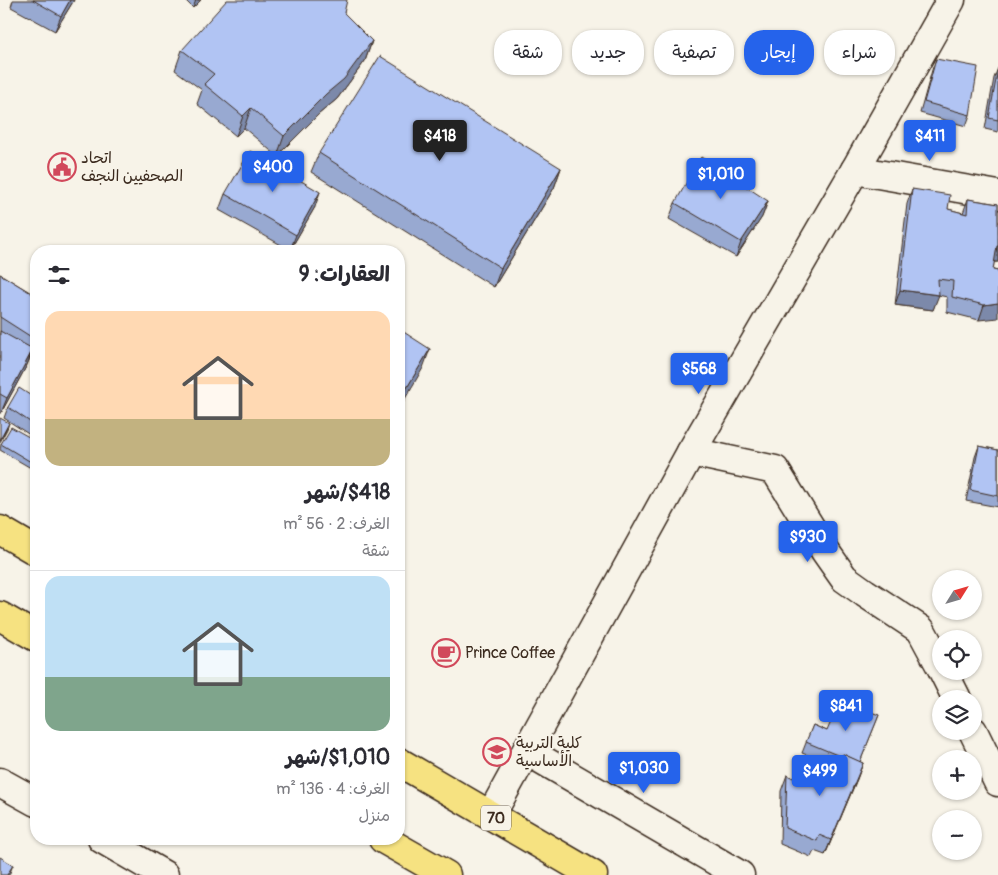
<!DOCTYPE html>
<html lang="ar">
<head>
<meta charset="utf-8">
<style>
  :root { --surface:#fff; --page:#f2f2f3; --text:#2b2b33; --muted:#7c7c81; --line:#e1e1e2; --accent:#2563eb }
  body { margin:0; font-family:Pangolin,"Playpen Sans Arabic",sans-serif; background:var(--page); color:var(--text); direction:rtl; height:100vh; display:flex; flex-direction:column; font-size:19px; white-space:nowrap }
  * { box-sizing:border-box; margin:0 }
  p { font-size:16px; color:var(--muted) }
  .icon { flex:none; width:28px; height:28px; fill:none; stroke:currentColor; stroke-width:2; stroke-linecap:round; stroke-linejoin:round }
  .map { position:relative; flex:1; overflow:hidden; direction:ltr }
  .sheet { position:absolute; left:30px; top:245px; width:375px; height:600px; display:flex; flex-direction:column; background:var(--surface); border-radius:20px; box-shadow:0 1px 4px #0004; direction:rtl }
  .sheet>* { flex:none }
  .banner { position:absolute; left:420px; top:30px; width:475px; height:45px; direction:rtl; display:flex; gap:10px }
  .needle { width:32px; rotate:53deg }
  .controls { position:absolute; left:932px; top:570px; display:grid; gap:10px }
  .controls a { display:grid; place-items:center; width:50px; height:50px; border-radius:50%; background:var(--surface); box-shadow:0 1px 4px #0004; font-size:25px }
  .price { position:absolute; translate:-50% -42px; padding:0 11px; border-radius:5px; background:var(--accent); color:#fff; font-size:16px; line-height:32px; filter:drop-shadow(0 1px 2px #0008) }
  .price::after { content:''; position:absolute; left:50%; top:30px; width:15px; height:11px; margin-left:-8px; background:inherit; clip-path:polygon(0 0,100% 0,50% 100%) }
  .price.on { background:#222; color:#fff }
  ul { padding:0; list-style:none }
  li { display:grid; align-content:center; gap:10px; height:265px; padding:0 15px }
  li+li { border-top:1px solid var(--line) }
  li span { display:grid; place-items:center; height:155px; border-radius:15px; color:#555 }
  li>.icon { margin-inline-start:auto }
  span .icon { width:90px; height:90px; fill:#fffc; stroke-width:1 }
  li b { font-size:21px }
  h2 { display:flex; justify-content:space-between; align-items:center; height:60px; padding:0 15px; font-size:21px }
  .tag { padding:0 18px; border-radius:20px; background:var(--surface); box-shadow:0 1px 4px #0004; font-size:18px; line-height:45px }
  .tag.on { background:var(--accent); color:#fff }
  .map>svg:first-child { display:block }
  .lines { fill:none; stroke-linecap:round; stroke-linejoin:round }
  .minor-casing { stroke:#3b2a1e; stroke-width:31 }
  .highway-casing { stroke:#3b2a1e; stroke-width:31 }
  .minor { stroke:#f7f3e8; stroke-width:28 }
  .highway { stroke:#f6e281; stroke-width:28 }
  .wall { fill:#98a9d1; stroke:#3b2a1e }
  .shaded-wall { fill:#7c89aa; stroke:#3b2a1e }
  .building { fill:#b1c4f3; stroke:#3b2a1e }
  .labels { text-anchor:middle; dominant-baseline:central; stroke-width:4; stroke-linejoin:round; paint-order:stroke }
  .shield { fill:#f7f3e8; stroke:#73665b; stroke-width:1 }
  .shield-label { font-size:15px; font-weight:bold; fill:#3b2a1e }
  .poi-label { font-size:16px; fill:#3b2a1e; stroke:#f7f3e8; text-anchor:start }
</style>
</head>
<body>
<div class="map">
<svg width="998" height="875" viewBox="0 0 998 875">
  <rect width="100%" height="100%" fill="#f7f3e8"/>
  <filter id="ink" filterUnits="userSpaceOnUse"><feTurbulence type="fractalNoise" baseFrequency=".02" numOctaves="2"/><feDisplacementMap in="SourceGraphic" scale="10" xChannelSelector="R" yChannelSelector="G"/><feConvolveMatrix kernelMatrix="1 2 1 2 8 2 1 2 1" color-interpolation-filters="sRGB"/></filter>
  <g filter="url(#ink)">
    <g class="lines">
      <defs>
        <g id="minor">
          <polyline points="855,170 998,195"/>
          <polyline points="691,452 775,470 825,551 844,578 865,593 921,630 941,667"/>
          <polyline points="943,671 957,699"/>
          <polyline points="973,731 998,782"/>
          <polyline points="527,751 740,875"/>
          <polyline points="0,782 36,802"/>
          <polyline points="491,815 691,452 855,170 951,0"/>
          <polyline points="102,839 164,875"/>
        </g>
        <g id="highway">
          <polyline points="0,530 36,551"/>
          <polyline points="0,616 36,637"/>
          <polyline points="399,762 593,875"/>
          <polyline points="383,839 446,875"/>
        </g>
      </defs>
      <use href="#minor" class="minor-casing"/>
      <use href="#highway" class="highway-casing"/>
      <use href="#minor" class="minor"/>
      <use href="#highway" class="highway"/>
    </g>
    <g class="wall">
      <polygon points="13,0 74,0 55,31 11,7"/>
      <polygon points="185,0 201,0 193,8"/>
      <polygon points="344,13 372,41 365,61 337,99 319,114 277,156 244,128 236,136 197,104 202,90 175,70 182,50"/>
      <polygon points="936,59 970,115 966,126 920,113 932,70"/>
      <polygon points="998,68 998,132 985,129 994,78"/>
      <polygon points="319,153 561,168 554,188 494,287 311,172"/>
      <polygon points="912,189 948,209 963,213 968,199 998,204 998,262 994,262 993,270 998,271 979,320 947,312 947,297 938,295 933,310 895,305 907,204"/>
      <polygon points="225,194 315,207 290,250 219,210"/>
      <polygon points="768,201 762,217 736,257 669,219 675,203"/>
      <polygon points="0,274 36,296 36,359 31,356 27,365 1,413 0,413"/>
      <polygon points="36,399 36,439 4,418 8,407"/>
      <polygon points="36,441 36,471 0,450 1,444"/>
      <polygon points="979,446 998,450 998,507 966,501 975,457"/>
      <polygon points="879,715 860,762 863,763 857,779 825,855 814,851 811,857 780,844 781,791 787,775 802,782 812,757 802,753 813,725 827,731"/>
    </g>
    <g class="shaded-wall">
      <polygon points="70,0 74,0 55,31 61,16"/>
      <polygon points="196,0 201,0 193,8"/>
      <polygon points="372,41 365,61 337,99 319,114 277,156 284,136"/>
      <polygon points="251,108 244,128 236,136 243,116"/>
      <polygon points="561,168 554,188 494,287 501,268"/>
      <polygon points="320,192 315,207 290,250 296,235"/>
      <polygon points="768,201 762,217 736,257 741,242"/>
      <polygon points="997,246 998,246 998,262 991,262"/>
      <polygon points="900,290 939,295 933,310 895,305"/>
      <polygon points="998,303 998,318 979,320 984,305"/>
      <polygon points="33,349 27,365 1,413 7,398"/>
      <polygon points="430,349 423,368 399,409 399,401"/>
      <polygon points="9,423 7,429 0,442 0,440"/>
      <polygon points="863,763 857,779 825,855 831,840"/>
      <polygon points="13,865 9,875 7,875"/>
    </g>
    <g class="building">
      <polygon points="33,0 70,0 61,16"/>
      <polygon points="227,0 347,0 344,13 372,41 344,79 326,94 284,136 251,108 243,116 204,84 214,74 182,50"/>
      <polygon points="380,56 561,168 501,268 319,153"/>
      <polygon points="936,59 978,67 970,115 924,102"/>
      <polygon points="998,69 998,120 989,118"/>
      <polygon points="250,151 320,192 296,235 225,194"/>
      <polygon points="701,157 768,201 741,242 675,203"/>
      <polygon points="912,189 950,195 948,209 967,214 968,199 998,204 998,246 997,246 993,270 998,271 998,303 984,305 952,297 953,281 938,279 939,295 900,290"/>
      <polygon points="0,274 36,296 36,340 0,317"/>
      <polygon points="399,329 430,349 399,401"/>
      <polygon points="0,331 33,349 7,398 0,394"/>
      <polygon points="19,388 36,399 36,426 8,407"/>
      <polygon points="0,418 9,423 0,440"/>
      <polygon points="11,427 36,441 36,465 1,444"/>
      <polygon points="979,446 998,450 998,496 970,490"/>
      <polygon points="840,700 879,715 860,762 843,754 842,757 806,742 813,725 827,731"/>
      <polygon points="843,754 863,763 831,840 819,835 817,841 785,828 787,775 802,782 813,757 838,767"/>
      <polygon points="0,857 13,865 7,875 0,875"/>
    </g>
  </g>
  <defs>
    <symbol id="civic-ring" viewBox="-11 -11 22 22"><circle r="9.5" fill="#f7f3e8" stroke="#d1495b" stroke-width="1.5"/><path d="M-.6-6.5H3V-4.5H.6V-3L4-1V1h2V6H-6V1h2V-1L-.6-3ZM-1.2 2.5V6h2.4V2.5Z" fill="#d1495b"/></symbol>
    <symbol id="cafe-ring" viewBox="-11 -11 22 22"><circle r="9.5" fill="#f7f3e8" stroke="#d1495b" stroke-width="1.5"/><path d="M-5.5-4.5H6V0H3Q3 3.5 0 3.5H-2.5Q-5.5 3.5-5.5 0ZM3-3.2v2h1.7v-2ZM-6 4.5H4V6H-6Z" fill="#d1495b"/></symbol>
    <symbol id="university-ring" viewBox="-11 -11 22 22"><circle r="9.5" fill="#f7f3e8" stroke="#d1495b" stroke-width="1.5"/><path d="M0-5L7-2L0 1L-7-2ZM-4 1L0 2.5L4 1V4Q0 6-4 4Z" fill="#d1495b"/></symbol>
  </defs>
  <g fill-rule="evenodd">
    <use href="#civic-ring" x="46" y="151" width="32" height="32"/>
    <use href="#cafe-ring" x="430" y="637" width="32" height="32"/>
    <use href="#university-ring" x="481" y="736" width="32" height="32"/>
  </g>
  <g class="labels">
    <rect class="shield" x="481" y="805.5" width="30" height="25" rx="4"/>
    <g class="shield-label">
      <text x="496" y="818">70</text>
    </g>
    <g class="poi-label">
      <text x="81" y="158">اتحاد<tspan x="81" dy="18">الصحفيين النجف</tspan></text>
      <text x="465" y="653">Prince Coffee</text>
      <text x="516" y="743">كلية التربية<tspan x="516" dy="18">الأساسية</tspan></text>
    </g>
  </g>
</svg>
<div class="controls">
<a><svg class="needle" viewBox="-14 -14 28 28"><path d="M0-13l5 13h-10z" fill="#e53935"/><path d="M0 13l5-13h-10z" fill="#7c7c81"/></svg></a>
<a><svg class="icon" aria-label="locate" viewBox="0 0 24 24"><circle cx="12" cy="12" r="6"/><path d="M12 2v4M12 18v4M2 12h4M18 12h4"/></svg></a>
<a><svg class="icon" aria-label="layers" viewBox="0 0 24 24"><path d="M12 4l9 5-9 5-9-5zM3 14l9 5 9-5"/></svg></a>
<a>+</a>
<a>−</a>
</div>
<b class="price on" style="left:440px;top:162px">$418</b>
<b class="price" style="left:930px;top:162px">$411</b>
<b class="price" style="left:273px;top:193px">$400</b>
<b class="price" style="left:721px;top:200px">$1,010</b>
<b class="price" style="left:699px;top:395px">$568</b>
<b class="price" style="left:808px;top:563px">$930</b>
<b class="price" style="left:846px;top:732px">$841</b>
<b class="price" style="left:644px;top:794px">$1,030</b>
<b class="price" style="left:820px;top:797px">$499</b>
<div class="banner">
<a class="tag">شراء</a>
<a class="tag on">إيجار</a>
<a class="tag">تصفية</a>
<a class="tag">جديد</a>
<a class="tag">شقة</a>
</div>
<section class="sheet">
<h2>العقارات: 9<svg class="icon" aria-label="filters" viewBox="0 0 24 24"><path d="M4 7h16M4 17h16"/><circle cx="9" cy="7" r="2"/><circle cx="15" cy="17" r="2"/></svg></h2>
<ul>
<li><span style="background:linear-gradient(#ffd9b3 70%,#c2b280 0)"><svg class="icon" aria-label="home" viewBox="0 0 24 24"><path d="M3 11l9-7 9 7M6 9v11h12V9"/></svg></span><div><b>$418/شهر</b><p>الغرف: 2 · 56 m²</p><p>شقة</p></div></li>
<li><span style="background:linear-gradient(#bfe0f5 65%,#7fa58c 0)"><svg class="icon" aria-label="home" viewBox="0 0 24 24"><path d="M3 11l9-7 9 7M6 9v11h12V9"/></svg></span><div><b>$1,010/شهر</b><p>الغرف: 4 · 136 m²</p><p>منزل</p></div></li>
</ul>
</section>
</div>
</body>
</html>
